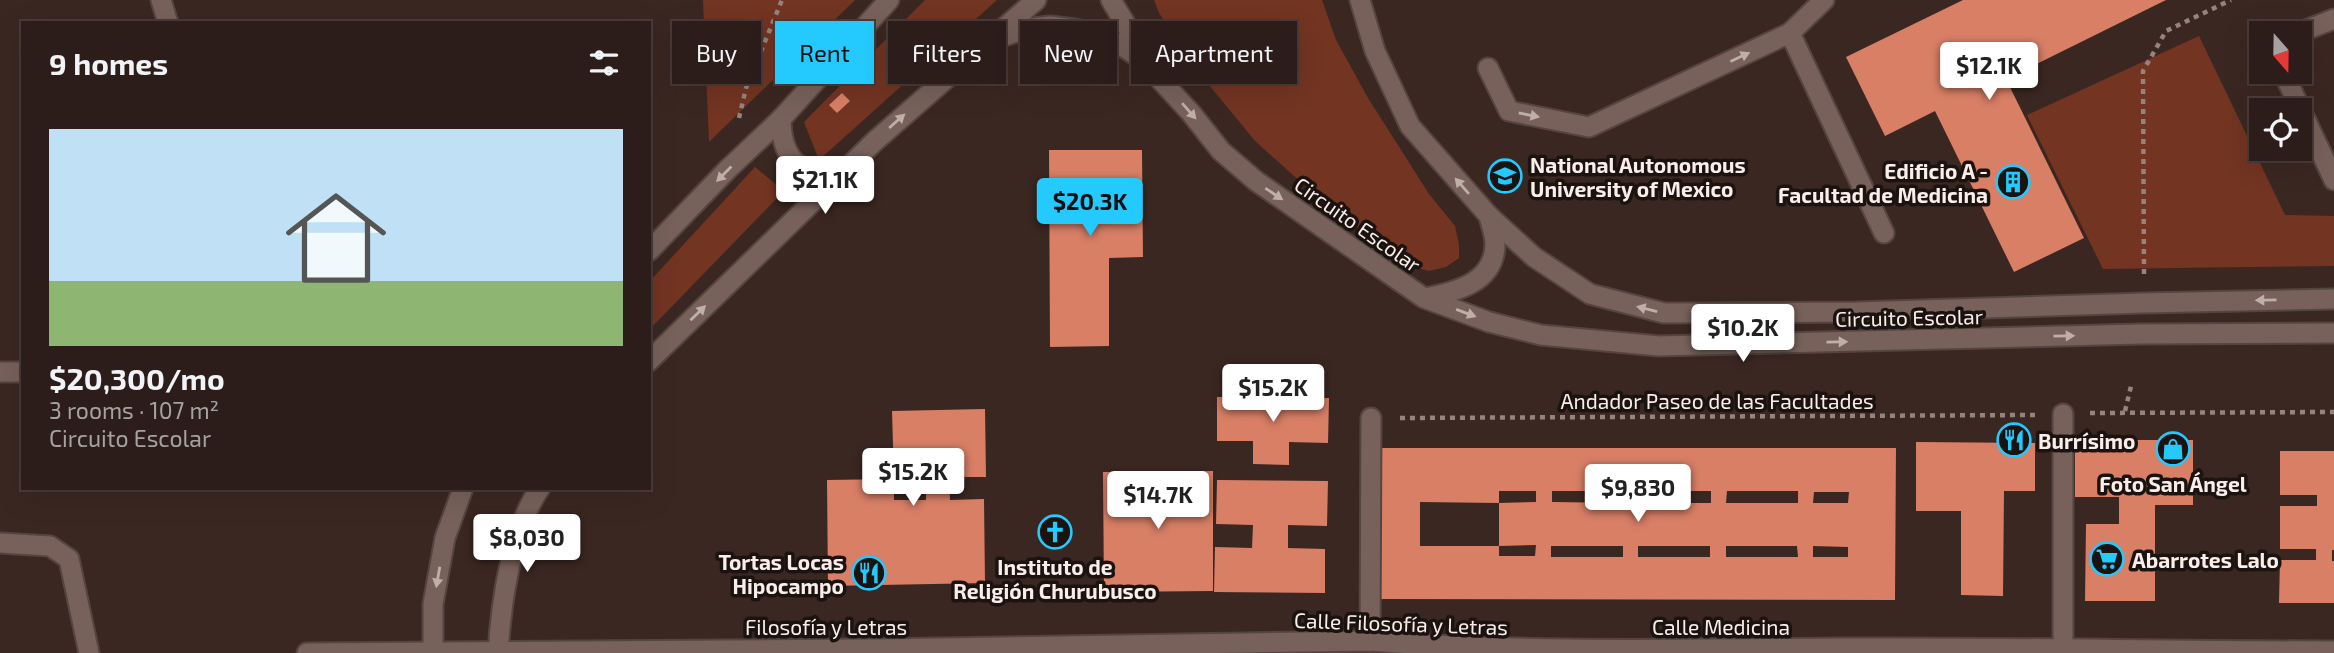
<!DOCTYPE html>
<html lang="en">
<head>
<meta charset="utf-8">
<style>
  :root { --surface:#2c1d1a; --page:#342623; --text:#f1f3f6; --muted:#a6a2a2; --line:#483b39; --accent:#24c9fe }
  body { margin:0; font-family:"Exo 2",sans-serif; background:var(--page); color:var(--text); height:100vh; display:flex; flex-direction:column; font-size:26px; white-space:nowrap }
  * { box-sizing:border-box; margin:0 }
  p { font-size:23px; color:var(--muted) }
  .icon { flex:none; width:38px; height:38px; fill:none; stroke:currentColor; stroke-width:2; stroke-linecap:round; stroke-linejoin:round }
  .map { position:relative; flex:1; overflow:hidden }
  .panel { position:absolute; left:21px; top:21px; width:630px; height:469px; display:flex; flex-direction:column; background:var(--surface); border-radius:0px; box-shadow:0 7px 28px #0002,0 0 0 2px var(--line) }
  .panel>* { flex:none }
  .top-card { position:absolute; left:672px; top:21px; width:665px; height:63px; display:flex; gap:14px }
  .needle { width:46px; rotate:160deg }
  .fabs { position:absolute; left:2249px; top:21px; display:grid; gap:14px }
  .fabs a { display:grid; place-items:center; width:63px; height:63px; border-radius:0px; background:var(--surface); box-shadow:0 7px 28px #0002,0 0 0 2px var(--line); font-size:35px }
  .price { position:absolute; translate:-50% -60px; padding:0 16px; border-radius:7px; background:#fff; color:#222; font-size:23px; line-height:46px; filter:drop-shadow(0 2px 4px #0008) }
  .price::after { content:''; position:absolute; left:50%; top:42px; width:21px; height:16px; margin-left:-10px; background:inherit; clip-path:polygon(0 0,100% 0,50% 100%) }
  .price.current { background:var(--accent); color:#111 }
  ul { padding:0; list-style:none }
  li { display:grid; align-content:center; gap:14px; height:371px; padding:0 28px }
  li span { display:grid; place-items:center; height:217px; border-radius:0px; color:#555 }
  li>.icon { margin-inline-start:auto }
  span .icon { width:126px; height:126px; fill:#fffc; stroke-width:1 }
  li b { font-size:30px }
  h2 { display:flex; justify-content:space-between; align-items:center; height:84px; padding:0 28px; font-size:30px }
  .tag { padding:0 24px; border-radius:0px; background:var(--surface); box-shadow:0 7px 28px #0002,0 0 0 2px var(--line); font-size:24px; line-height:63px }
  .tag.current { background:var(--accent); color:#111 }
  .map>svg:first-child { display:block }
  .green { fill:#733422 }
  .building { fill:#d87f66; fill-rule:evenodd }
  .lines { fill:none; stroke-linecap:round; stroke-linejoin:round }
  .service-casing { stroke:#554540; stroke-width:23 }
  .pedestrian-casing { stroke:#554540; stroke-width:23 }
  .minor-casing { stroke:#554540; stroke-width:23 }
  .tertiary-casing { stroke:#554540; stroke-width:23 }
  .path { stroke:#94837e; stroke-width:4.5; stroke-dasharray:5 5; stroke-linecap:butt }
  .service { stroke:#78615b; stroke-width:19 }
  .pedestrian { stroke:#78615b; stroke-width:19 }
  .minor { stroke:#78615b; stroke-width:19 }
  .tertiary { stroke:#78615b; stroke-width:19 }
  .oneway { fill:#c0aea9 }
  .labels { text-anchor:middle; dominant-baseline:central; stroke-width:7; stroke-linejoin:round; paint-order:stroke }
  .poi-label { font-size:21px; font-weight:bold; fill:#fbede9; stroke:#1b1310; text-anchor:start }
  .street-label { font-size:21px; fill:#fbede9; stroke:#1b1310 }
</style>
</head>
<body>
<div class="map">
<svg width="2334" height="653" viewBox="0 0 2334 653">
  <rect width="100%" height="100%" fill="#3b2722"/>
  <g class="green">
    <polygon points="703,0 855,0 709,142"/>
    <polygon points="925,0 997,0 819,160 804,122"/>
    <polygon points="1154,0 1322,0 1336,40 1368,98 1429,194 1455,226 1459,245 1459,258 1446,267 1429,271 1407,265 1373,241 1302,183 1255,141 1205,80 1159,13"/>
    <polygon points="2199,36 2285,215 2334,216 2334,266 2103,269 2027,115"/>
    <polygon points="755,167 784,191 649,330 649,282"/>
  </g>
  <g class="building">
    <polygon points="1963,0 2166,0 2006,79 2084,238 2014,272 1935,111 1885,136 1846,57"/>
    <polygon points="842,93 850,101 837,113 829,105"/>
    <polygon points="1049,150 1142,150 1143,257 1109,258 1109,346 1050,347"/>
    <polygon points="1217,397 1329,398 1328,443 1289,442 1289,465 1253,464 1253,441 1217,441"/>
    <path d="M 985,409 L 986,477 L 949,477 L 950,500 L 984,499 L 985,583 L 828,586 L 827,480 L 894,479 L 892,411 ZM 894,479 L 926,479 L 926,500 L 894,500 Z"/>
    <polygon points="2075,440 2193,440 2193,505 2155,505 2155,601 2085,601 2086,524 2119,524 2119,497 2075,497"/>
    <polygon points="1916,442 2035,443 2035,491 2004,491 2003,596 1961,595 1961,511 1916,511"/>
    <path d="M 1380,448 L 1896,448 L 1895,600 L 1379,599 ZM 1499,491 L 1536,491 L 1536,502 L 1499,503 L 1499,546 L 1536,545 L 1535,556 L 1499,556 L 1499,546 L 1420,546 L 1420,502 L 1499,503 ZM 1552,491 L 1624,491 L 1624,503 L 1552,502 ZM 1639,491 L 1711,491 L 1711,503 L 1639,503 ZM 1727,491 L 1798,491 L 1798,503 L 1726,503 ZM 1814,492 L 1849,492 L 1848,503 L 1813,503 ZM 1551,546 L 1623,546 L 1623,557 L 1551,557 ZM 1638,546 L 1710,546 L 1710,557 L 1638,557 ZM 1726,546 L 1797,546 L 1798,557 L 1726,557 ZM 1813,546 L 1848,547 L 1848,557 L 1813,557 Z"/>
    <polygon points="2280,451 2334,451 2334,550 2332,550 2332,561 2334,561 2334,603 2279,603 2280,560 2316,560 2316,549 2280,549 2280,506 2317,506 2317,495 2280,495"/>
    <polygon points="1213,471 1213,591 1104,592 1103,472"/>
    <polygon points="1217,480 1328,481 1327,526 1288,525 1288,548 1325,549 1325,593 1214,592 1215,547 1252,548 1253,525 1216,524"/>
  </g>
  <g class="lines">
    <defs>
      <g id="service">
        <polyline points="1790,33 1884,233"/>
        <polyline points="2298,33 2334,19"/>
        <polyline points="1488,68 1509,111 1589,127 1790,33 1824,0"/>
        <polyline points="2283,72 2334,180"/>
      </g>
      <g id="pedestrian">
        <polyline points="1370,641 1371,418"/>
        <polyline points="2063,650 2063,414"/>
      </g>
      <g id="minor">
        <polyline points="161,0 168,23"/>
        <polyline points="0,372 23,372"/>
        <polyline points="0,543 50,546 69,559 89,653"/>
        <path d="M 307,653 L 874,649 L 1370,641 C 1526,653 1684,649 1841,648 C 2005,647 2170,651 2334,651"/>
      </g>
      <g id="tertiary">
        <polyline points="1111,0 1147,60"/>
        <polyline points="1360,0 1375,51 1410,126 1489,216 1534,257 1590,294 1664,313 1856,312 2143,303 2334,299"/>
        <polyline points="979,48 1002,37 1025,29 1050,26 1075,29 1098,34 1119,44 1138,57 1154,73 1191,113 1221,151 1256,181 1424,298 1489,322 1541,335 1659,346 2140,334 2334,333"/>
        <path d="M 781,119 C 781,156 798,175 835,178"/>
        <polyline points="649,251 727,170 781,119 889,0"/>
        <path d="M 1425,298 C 1455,292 1495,283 1495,244 C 1495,235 1491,225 1489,216"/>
        <polyline points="649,361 875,141 1036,0"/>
        <polyline points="433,653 433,604 445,538 463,488"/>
        <path d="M 498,653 C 501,603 511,530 540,488"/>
      </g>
    </defs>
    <use href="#service" class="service-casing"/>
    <use href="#pedestrian" class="pedestrian-casing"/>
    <use href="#minor" class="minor-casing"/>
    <use href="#tertiary" class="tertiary-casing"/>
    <g class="path">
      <polyline points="739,118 746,88 782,0"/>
      <polyline points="2144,274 2143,71 2166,31 2231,0"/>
      <polyline points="2125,411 2132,382"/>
      <polyline points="2090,413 2334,412"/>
      <polyline points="1400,418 2036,415"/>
    </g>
    <use href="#service" class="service"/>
    <use href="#pedestrian" class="pedestrian"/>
    <use href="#minor" class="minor"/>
    <use href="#tertiary" class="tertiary"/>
  </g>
  <defs><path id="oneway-solid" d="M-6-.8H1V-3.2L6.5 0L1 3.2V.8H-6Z" transform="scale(1.75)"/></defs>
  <g class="oneway">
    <use href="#oneway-solid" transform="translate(1740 57) rotate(-25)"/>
    <use href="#oneway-solid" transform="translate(1189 111) rotate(49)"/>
    <use href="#oneway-solid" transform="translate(1529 115) rotate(11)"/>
    <use href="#oneway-solid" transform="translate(897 121) rotate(-42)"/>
    <use href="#oneway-solid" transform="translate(724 174) rotate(135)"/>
    <use href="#oneway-solid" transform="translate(1462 186) rotate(-131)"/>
    <use href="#oneway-solid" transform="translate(1274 194) rotate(34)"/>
    <use href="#oneway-solid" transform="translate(2266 300) rotate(179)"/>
    <use href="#oneway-solid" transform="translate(1647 309) rotate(-166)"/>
    <use href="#oneway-solid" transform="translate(698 313) rotate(-44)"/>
    <use href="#oneway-solid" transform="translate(1466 313) rotate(20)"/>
    <use href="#oneway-solid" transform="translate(2064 336) rotate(-1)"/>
    <use href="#oneway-solid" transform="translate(1837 342) rotate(-1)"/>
    <use href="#oneway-solid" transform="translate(438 577) rotate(100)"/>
  </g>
  <defs>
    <symbol id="university-ring" viewBox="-11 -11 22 22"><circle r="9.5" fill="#1b1310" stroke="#24c9fe" stroke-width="1.5"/><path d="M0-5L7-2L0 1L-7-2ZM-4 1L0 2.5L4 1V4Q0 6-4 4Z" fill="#24c9fe"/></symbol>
    <symbol id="building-ring" viewBox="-11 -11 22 22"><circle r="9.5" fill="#1b1310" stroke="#24c9fe" stroke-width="1.5"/><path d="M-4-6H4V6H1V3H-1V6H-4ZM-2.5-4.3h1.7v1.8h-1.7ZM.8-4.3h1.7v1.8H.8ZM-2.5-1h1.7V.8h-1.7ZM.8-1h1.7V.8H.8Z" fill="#24c9fe"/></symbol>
    <symbol id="restaurant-ring" viewBox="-11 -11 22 22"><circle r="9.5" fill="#1b1310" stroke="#24c9fe" stroke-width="1.5"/><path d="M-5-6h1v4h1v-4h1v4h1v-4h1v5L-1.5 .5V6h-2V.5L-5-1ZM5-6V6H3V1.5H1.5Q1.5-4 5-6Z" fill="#24c9fe"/></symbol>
    <symbol id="shop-ring" viewBox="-11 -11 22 22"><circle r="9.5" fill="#1b1310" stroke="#24c9fe" stroke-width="1.5"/><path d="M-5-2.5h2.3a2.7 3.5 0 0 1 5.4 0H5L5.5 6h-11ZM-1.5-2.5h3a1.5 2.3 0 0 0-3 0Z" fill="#24c9fe"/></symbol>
    <symbol id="church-ring" viewBox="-11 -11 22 22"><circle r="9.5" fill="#1b1310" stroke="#24c9fe" stroke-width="1.5"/><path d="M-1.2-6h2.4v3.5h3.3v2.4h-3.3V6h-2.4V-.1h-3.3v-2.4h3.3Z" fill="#24c9fe"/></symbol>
    <symbol id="supermarket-ring" viewBox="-11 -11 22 22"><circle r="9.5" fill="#1b1310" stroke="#24c9fe" stroke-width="1.5"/><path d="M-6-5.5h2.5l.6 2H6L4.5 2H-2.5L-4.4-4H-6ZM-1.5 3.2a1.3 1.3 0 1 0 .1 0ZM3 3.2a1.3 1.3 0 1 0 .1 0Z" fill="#24c9fe"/></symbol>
  </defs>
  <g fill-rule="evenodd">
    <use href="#university-ring" x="1486" y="157" width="38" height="38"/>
    <use href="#building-ring" x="1994" y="163" width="38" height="38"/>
    <use href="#restaurant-ring" x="1995" y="421" width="38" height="38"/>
    <use href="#shop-ring" x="2154" y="430" width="38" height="38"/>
    <use href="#church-ring" x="1036" y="513" width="38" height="38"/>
    <use href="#supermarket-ring" x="2088" y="540" width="38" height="38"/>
    <use href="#restaurant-ring" x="850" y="554" width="38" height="38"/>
  </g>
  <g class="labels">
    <g class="poi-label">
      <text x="1530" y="164">National Autonomous<tspan x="1530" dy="24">University of Mexico</tspan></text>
      <text x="1988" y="170" text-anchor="end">Edificio A -<tspan x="1988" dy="24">Facultad de Medicina</tspan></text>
      <text x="2038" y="440">Burrísimo</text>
      <text x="2173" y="483" text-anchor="middle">Foto San Ángel</text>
      <text x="2132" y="559">Abarrotes Lalo</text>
      <text x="844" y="561" text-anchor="end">Tortas Locas<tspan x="844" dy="24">Hipocampo</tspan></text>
      <text x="1055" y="566" text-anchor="middle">Instituto de<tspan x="1055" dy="24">Religión Churubusco</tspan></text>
    </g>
    <g class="street-label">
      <text transform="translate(1358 224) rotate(35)">Circuito Escolar</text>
      <text transform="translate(1909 317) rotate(-1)">Circuito Escolar</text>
      <text x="1717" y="400">Andador Paseo de las Facultades</text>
      <text transform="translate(1401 623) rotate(2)">Calle Filosofía y Letras</text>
      <text x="826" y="626">Filosofía y Letras</text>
      <text x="1721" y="626">Calle Medicina</text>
    </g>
  </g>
</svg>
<div class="fabs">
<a><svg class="needle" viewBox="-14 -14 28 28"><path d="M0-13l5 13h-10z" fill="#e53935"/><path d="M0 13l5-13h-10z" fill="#a6a2a2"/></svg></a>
<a><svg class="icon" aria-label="locate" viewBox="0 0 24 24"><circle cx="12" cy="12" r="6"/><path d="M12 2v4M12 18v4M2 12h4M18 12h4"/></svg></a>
</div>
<b class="price" style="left:1989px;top:102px">$12.1K</b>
<b class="price" style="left:825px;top:216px">$21.1K</b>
<b class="price current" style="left:1090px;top:238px">$20.3K</b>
<b class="price" style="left:1743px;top:364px">$10.2K</b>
<b class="price" style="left:1273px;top:424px">$15.2K</b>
<b class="price" style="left:913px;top:508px">$15.2K</b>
<b class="price" style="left:1638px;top:524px">$9,830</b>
<b class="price" style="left:1158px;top:531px">$14.7K</b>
<b class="price" style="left:527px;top:574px">$8,030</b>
<div class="top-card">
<a class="tag">Buy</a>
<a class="tag current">Rent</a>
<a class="tag">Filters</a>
<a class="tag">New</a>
<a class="tag">Apartment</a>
</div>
<section class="panel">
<h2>9 homes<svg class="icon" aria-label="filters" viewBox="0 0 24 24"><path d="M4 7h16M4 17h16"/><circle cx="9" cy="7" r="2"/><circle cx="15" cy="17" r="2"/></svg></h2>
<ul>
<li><span style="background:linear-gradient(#bfe0f5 70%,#8fb573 0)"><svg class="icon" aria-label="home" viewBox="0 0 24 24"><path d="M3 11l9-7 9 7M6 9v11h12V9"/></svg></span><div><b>$20,300/mo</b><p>3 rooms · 107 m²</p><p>Circuito Escolar</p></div></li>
</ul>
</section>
</div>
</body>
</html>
